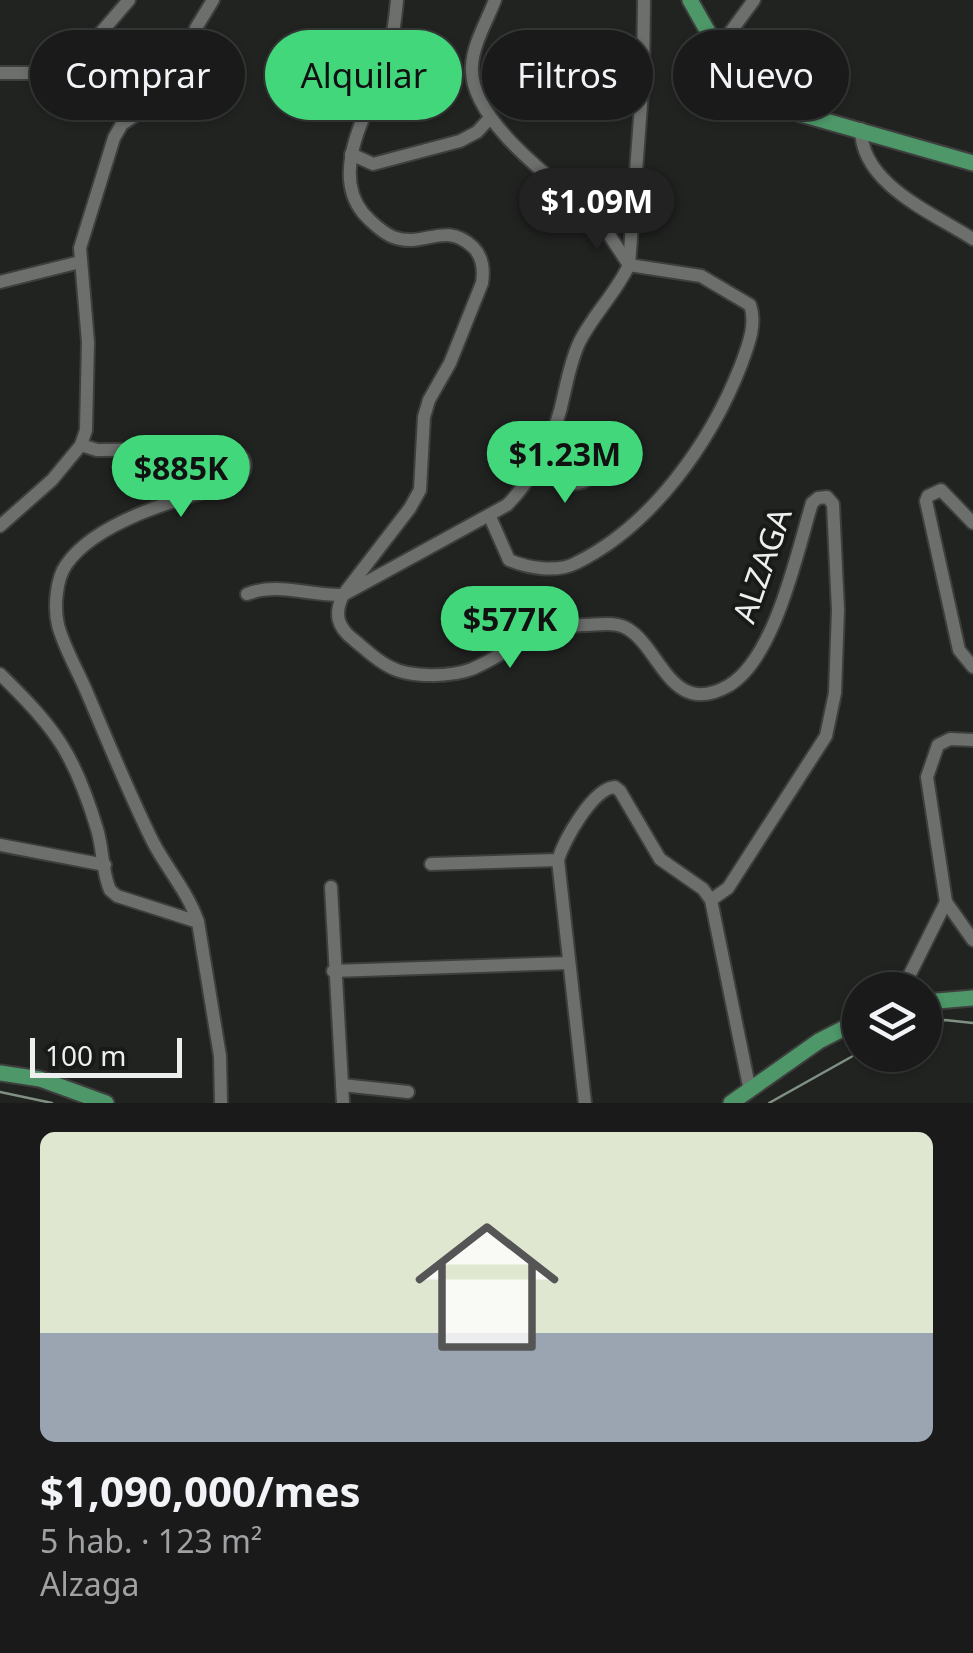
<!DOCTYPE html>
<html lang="es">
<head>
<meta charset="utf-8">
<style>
  :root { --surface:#191a19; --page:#262726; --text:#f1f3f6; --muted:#9fa1a2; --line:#373838; --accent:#42d77b }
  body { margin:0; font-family:"Noto Sans",sans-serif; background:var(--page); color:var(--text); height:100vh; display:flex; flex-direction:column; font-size:38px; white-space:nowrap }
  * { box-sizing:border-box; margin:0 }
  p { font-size:32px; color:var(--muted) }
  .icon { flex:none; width:55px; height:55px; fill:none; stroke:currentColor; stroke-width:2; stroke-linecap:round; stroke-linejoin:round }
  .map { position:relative; height:1103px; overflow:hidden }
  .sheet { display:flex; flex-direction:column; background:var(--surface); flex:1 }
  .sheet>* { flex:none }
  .guide { position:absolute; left:30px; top:30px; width:915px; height:90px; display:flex; gap:20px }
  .fabs { position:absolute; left:842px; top:972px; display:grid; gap:20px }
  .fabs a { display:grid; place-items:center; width:100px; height:100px; border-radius:50%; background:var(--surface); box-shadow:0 2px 8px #0004,0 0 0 2px var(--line); font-size:50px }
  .scale { position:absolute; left:30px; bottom:25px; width:152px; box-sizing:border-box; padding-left:10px; border:5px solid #edefee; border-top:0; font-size:28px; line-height:35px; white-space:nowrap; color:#edefee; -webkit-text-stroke:8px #181a18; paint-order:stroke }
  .price { position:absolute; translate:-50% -85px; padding:0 22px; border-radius:35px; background:var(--accent); color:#111; font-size:32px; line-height:65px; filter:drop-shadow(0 2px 5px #0008) }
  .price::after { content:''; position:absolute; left:50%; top:60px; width:30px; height:22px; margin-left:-15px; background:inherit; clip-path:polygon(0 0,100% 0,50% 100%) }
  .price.on { background:#222; color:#fff }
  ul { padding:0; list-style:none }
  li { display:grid; align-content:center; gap:20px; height:530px; padding:0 40px }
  li span { display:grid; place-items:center; height:310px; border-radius:15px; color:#555 }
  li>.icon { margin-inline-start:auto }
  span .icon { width:180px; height:180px; fill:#fffc; stroke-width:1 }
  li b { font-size:42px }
  .pill { padding:0 35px; border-radius:45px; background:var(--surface); box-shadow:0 2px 8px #0004,0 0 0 2px var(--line); font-size:35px; line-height:90px }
  .pill.on { background:var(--accent); color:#111 }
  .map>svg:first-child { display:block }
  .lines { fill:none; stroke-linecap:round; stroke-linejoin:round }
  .stream { stroke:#809184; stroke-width:2.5 }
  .minor-casing { stroke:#3d3e3d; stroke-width:16 }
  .major-casing { stroke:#3d3e3d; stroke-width:19 }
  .minor { stroke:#6d6f6d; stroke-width:12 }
  .major { stroke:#4d9768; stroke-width:15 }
  .labels { text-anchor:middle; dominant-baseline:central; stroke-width:8; stroke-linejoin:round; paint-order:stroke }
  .street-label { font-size:32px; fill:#edefee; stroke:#181a18 }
</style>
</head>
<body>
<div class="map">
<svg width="973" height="1103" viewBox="0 0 973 1103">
  <rect width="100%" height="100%" fill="#212321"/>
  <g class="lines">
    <g class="stream">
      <polyline points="925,1027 945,1020 973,1023"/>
      <polyline points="0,1092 52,1103"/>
      <polyline points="769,1103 860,1052"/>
    </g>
    <defs>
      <g id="minor">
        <path d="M 495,0 C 487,21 473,44 472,66 C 468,121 560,185 598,218 L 634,215"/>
        <path d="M 644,0 L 643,78 L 629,265 C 616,293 592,316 579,343 C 569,365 566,388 560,411 C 551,444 531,481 507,505 L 343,595 C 334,614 337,627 354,640 C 365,649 377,661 390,667 C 410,678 451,677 472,669 C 513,651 535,626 583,625 C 598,625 616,621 628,629 C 661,649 671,718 728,686 C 775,659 797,552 812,503 L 818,498 L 827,497 L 833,504 L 838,610 L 835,693 L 826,736 L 728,888 L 711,900 L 750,1091"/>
        <polyline points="718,49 754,0"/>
        <polyline points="0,73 43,73 72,66 129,0"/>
        <path d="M 861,129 C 861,184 931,212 973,239"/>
        <polyline points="351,154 373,164 460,141 477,132 490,118"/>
        <polyline points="0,282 80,262"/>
        <path d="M 543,451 L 549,476 C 574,492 593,482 608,459"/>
        <path d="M 490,517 L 509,560 C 528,568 557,573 576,563 C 652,526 711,442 741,365 C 748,346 757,324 750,305 L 701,276 L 629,265 L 598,218"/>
        <polyline points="973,523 941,490 928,496 926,501 959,650 973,667"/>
        <polyline points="0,526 52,480 81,445"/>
        <path d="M 247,594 C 278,582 310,596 343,595 L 410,508 L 420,490 L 424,417 L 429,400 L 450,363 L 482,283 C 484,270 483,257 473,247 C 444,220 424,249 393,237 C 383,233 370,221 363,213 C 329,171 369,110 384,68 C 392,46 395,23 397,0"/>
        <path d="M 0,674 C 56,729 74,753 97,829 C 103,848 102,872 110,890 L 117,896 L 198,922 L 220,1056 L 221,1103"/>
        <polyline points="973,740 950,739 938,745 927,777 946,902 973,940"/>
        <polyline points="0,845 105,865"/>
        <polyline points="558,860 585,1103"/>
        <path d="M 431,864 L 558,860 C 564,840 593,788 615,787 L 620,791 L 660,859 L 703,889 L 711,900"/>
        <polyline points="331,887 343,1103"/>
        <path d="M 198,922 C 188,892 167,869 153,842 C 129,794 109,744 88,695 C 79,673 64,648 58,625 C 54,608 56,579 66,565 C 96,520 185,497 235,483 C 250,469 248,456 229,449 L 97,450 L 81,445 L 86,430 L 88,342 L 80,248 L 114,138 L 122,124 L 170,92 L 180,81 L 196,28 L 213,0"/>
        <polyline points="333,971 568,963"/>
        <polyline points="902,990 946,902"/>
        <polyline points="342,1085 408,1092"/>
      </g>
      <g id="major">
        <path d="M 690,0 C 719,52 737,87 794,112 L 973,163"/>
        <polyline points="925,1002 973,998"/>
        <polyline points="0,1073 40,1079 106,1103"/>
        <polyline points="731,1103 819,1041 860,1020"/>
      </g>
    </defs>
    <use href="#minor" class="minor-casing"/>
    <use href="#major" class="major-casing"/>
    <use href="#minor" class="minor"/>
    <use href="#major" class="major"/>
  </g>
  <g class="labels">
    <g class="street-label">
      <text transform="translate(761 565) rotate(-71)">ALZAGA</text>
    </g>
  </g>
</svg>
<div class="fabs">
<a><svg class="icon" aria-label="layers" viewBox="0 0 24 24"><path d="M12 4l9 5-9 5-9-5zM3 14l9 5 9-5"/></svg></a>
</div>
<div class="scale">100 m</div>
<b class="price on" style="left:597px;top:253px">$1.09M</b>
<b class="price" style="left:565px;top:506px">$1.23M</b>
<b class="price" style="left:181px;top:520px">$885K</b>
<b class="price" style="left:510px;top:671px">$577K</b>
<div class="guide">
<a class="pill">Comprar</a>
<a class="pill on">Alquilar</a>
<a class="pill">Filtros</a>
<a class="pill">Nuevo</a>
</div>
</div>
<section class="sheet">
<ul>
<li><span style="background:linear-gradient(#dfe7d0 65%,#9aa5b1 0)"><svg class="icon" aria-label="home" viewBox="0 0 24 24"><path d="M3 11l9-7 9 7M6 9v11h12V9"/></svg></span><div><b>$1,090,000/mes</b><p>5 hab. · 123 m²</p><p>Alzaga</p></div></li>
</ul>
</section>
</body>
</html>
